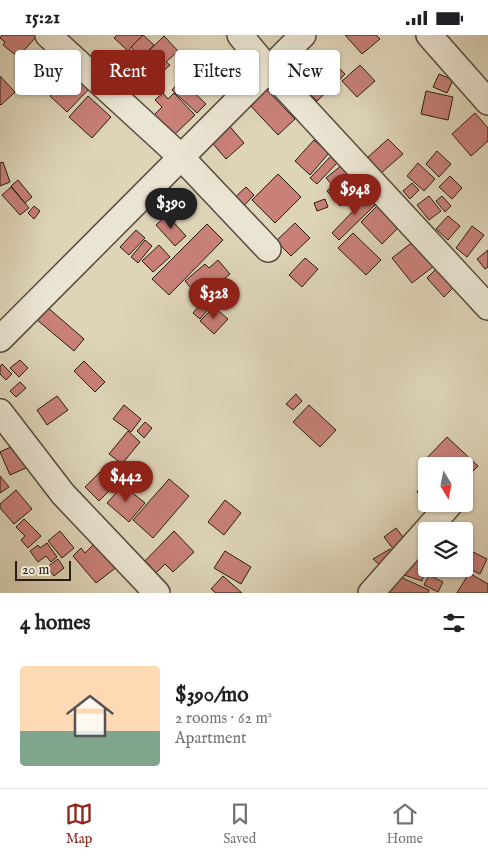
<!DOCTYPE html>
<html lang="en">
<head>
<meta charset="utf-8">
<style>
  :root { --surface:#fff; --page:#f2f2f2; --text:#202124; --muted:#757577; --line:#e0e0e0; --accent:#8f2418 }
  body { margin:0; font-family:"IM FELL English",serif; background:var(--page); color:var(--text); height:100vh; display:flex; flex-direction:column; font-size:19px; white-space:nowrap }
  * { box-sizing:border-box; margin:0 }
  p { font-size:16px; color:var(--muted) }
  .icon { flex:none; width:28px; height:28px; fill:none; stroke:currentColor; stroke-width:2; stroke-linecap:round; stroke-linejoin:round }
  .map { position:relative; height:558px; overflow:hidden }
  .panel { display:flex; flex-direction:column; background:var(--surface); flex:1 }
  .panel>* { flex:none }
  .banner { position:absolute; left:15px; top:15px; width:459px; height:45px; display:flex; gap:10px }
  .needle { width:32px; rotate:170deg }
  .fabs { position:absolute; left:418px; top:422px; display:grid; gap:10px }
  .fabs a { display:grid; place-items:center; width:55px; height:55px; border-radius:5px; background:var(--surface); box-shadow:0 1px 4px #0004; font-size:25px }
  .scale { position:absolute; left:15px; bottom:12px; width:56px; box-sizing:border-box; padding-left:5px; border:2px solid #271d15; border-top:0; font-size:14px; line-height:18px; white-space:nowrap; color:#271d15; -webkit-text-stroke:4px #eae4d2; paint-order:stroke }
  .price { position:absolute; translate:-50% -42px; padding:0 11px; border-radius:18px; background:var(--accent); color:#fff; font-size:16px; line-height:32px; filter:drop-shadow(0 1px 2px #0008) }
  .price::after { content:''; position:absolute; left:50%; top:30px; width:15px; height:11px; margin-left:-8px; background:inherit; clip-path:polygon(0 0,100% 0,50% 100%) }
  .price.selected { background:#222; color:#fff }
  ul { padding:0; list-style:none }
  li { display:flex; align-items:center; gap:15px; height:125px; padding:0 20px }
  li+li { border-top:1px solid var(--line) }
  li span { display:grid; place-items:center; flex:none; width:140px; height:100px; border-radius:5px; color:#555 }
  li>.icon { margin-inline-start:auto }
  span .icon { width:60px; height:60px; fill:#fffc; stroke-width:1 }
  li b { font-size:21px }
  h2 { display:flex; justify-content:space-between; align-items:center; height:60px; padding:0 20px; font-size:21px }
  .chip { padding:0 18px; border-radius:5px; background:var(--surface); box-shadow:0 1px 4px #0004; font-size:18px; line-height:45px }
  .chip.selected { background:var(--accent); color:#fff }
  .status { display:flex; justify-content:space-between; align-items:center; height:35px; padding:0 25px; background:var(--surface); direction:ltr }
  .status svg { height:14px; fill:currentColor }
  .dock { display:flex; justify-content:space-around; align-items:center; height:70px; border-top:1px solid var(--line); background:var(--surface); font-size:14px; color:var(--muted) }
  .dock a { display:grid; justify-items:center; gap:2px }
  .dock .selected { color:var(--accent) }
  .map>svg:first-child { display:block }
  .building { fill:#c88079; stroke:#271d15 }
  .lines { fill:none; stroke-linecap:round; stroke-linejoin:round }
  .minor-casing { stroke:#554b3e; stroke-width:28 }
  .minor { stroke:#eae4d2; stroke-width:25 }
</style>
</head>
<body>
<div class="status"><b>15:21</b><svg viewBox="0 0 49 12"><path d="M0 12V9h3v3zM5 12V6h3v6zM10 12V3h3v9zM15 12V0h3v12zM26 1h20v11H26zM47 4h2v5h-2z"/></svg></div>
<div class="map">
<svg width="488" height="558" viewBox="0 0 488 558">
  <rect width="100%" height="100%" fill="#ded5b9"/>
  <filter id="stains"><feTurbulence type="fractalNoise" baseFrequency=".004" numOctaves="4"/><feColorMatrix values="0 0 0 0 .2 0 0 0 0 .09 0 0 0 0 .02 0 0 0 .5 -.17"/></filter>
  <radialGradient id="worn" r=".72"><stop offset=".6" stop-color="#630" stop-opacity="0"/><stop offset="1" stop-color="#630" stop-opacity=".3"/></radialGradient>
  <g class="building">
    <polygon points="2,0 34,0 36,2 18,22 3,10 5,7 0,3"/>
    <polygon points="117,0 143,0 128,16 114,3"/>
    <polygon points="143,0 154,10 141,23 131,12"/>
    <polygon points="345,0 376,0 380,4 362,19"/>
    <polygon points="164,1 178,16 166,27 170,30 151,47 135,29"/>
    <polygon points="299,18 332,52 317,66 284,32"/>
    <polygon points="336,30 345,39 335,50 325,40"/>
    <polygon points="360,30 375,46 357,62 342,46"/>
    <polygon points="74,36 91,52 67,77 50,61"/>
    <polygon points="439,39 453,45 447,58 433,52"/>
    <polygon points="0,41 15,57 1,70 0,69"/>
    <polygon points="181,45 206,69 197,78 172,55"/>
    <polygon points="265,53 295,84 278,100 248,68"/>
    <polygon points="426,56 453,62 448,85 421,79"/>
    <polygon points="163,58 168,64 174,58 195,80 173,101 153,81 162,72 155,65"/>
    <polygon points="88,61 111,82 92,103 69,82"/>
    <polygon points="475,78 488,93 488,106 471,121 452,99"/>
    <polygon points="226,87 244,108 226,124 208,103"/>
    <polygon points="388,104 403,119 381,138 367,123"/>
    <polygon points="314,105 329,118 310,140 295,126"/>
    <polygon points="437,116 451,129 439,142 426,129"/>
    <polygon points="332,120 339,126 317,149 310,143"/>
    <polygon points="3,127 10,147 0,151 0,128"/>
    <polygon points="418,128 435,144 424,156 407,141"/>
    <polygon points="342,130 362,152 340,171 327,156 333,151 326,143"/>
    <polygon points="278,139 301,162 275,188 252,165"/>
    <polygon points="450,141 462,153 452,164 439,152"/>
    <polygon points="18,145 32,162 25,168 11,151"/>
    <polygon points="412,148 419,155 410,164 403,156"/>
    <polygon points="11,152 29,173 20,180 2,160"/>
    <polygon points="246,152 254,160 239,176 230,167"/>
    <polygon points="365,158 376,169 339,205 332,198 356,173 353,170"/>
    <polygon points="429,161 441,176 429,185 417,170"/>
    <polygon points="442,161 451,171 445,177 436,166"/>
    <polygon points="325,164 328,172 317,176 314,168"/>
    <polygon points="34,171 40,176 34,184 28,178"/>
    <polygon points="377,171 398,193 382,209 361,187"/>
    <polygon points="167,180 186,201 175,211 156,190"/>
    <polygon points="448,181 460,191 448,205 436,194"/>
    <polygon points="295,188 310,203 291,221 276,206"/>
    <polygon points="207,189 223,205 169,260 152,244"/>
    <polygon points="472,191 484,200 467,222 456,213"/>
    <polygon points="136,195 145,203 129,220 120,212"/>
    <polygon points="353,198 381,225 366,240 338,213"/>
    <polygon points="145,205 152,211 138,228 131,222"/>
    <polygon points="414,206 434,231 412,248 392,223"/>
    <polygon points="159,210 170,222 153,237 142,226"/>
    <polygon points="488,215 488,232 485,234 477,224"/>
    <polygon points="305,223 318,234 302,252 289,240"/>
    <polygon points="218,225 230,239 200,264 185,246 205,229 209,233"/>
    <polygon points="437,233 454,252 444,262 427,243"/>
    <polygon points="216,258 227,268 221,274 210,264"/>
    <polygon points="204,265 211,271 200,284 193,278"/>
    <polygon points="46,271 84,304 74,316 36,284"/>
    <polygon points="214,272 228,284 214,299 200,286"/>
    <polygon points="20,325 28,333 19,342 10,333"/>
    <polygon points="84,326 105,347 95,357 74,336"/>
    <polygon points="2,329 12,339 6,345 0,339 0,332"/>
    <polygon points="20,347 26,353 16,362 10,356"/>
    <polygon points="296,359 302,366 293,375 286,369"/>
    <polygon points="57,361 68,375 47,390 37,375"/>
    <polygon points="124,370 141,384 131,397 113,384"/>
    <polygon points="309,370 336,395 320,412 293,387"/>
    <polygon points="145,387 152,393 144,403 137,396"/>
    <polygon points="128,396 140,407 122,429 109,419"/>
    <polygon points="447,402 478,431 464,445 464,431 431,431 425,425"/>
    <polygon points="15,410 26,433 10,440 0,417"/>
    <polygon points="105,432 119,446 99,466 85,452"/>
    <polygon points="0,441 9,452 0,458"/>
    <polygon points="169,444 189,461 153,503 133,485"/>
    <polygon points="426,444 426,464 417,457"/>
    <polygon points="123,450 145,468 129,487 107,468"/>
    <polygon points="16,455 32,474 14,489 0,473 0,469"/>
    <polygon points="225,465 241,478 224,500 208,487"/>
    <polygon points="24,484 41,501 28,513 21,505 25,501 16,492"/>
    <polygon points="396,493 406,506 394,515 384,502"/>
    <polygon points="60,496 74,513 62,523 48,506"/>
    <polygon points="174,496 194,517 173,537 165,529 154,540 143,528"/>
    <polygon points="47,508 57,522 51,527 46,521 38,527 30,516 38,510 40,513"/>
    <polygon points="95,508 118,531 96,548 73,521 81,513 85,518"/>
    <polygon points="390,514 397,518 382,532 373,524"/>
    <polygon points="225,516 251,532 241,549 214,533"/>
    <polygon points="473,517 487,524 480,539 466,532"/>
    <polygon points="409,518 426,524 426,534 422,546 401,539"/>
    <polygon points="58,524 64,533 54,541 47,532"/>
    <polygon points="389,537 429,555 428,558 380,558"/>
    <polygon points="469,538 488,549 488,558 457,558"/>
    <polygon points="429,540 443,547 438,557 424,550"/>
    <polygon points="223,541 242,558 216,558 211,554"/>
  </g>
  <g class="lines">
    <defs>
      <g id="minor">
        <polyline points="48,0 180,121 268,214"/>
        <polyline points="240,0 268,34 488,272"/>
        <polyline points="429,0 488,67"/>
        <polyline points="0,304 303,0"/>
        <polyline points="0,377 63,459 157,558"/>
        <polyline points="371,558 450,469"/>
      </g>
    </defs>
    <use href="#minor" class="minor-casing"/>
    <use href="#minor" class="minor"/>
  </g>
  <rect width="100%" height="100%" filter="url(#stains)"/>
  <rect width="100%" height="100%" fill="url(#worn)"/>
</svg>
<div class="fabs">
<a><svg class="needle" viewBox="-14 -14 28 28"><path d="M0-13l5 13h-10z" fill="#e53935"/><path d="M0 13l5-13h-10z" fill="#757577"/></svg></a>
<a><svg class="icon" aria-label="layers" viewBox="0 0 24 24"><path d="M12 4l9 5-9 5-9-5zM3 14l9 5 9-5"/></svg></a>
</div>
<div class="scale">20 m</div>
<b class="price" style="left:355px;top:181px">$948</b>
<b class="price selected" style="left:171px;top:195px">$390</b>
<b class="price" style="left:214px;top:285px">$328</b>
<b class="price" style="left:126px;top:468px">$442</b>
<div class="banner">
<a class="chip">Buy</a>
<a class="chip selected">Rent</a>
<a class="chip">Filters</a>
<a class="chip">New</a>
</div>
</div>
<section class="panel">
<h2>4 homes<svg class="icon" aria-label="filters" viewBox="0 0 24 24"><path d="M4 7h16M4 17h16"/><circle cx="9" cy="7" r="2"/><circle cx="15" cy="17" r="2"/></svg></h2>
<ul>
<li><span style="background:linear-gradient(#ffd9b3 65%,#7fa58c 0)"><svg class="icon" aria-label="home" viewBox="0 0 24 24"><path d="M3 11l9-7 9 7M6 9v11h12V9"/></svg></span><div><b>$390/mo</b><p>2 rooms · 62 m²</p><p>Apartment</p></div></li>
</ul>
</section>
<nav class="dock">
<a class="selected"><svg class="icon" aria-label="map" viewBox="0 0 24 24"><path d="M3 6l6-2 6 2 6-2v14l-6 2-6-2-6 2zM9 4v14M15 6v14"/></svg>Map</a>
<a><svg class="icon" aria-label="saved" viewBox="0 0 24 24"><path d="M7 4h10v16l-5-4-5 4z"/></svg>Saved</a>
<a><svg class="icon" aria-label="home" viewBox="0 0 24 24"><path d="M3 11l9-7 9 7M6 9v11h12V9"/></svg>Home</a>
</nav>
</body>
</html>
